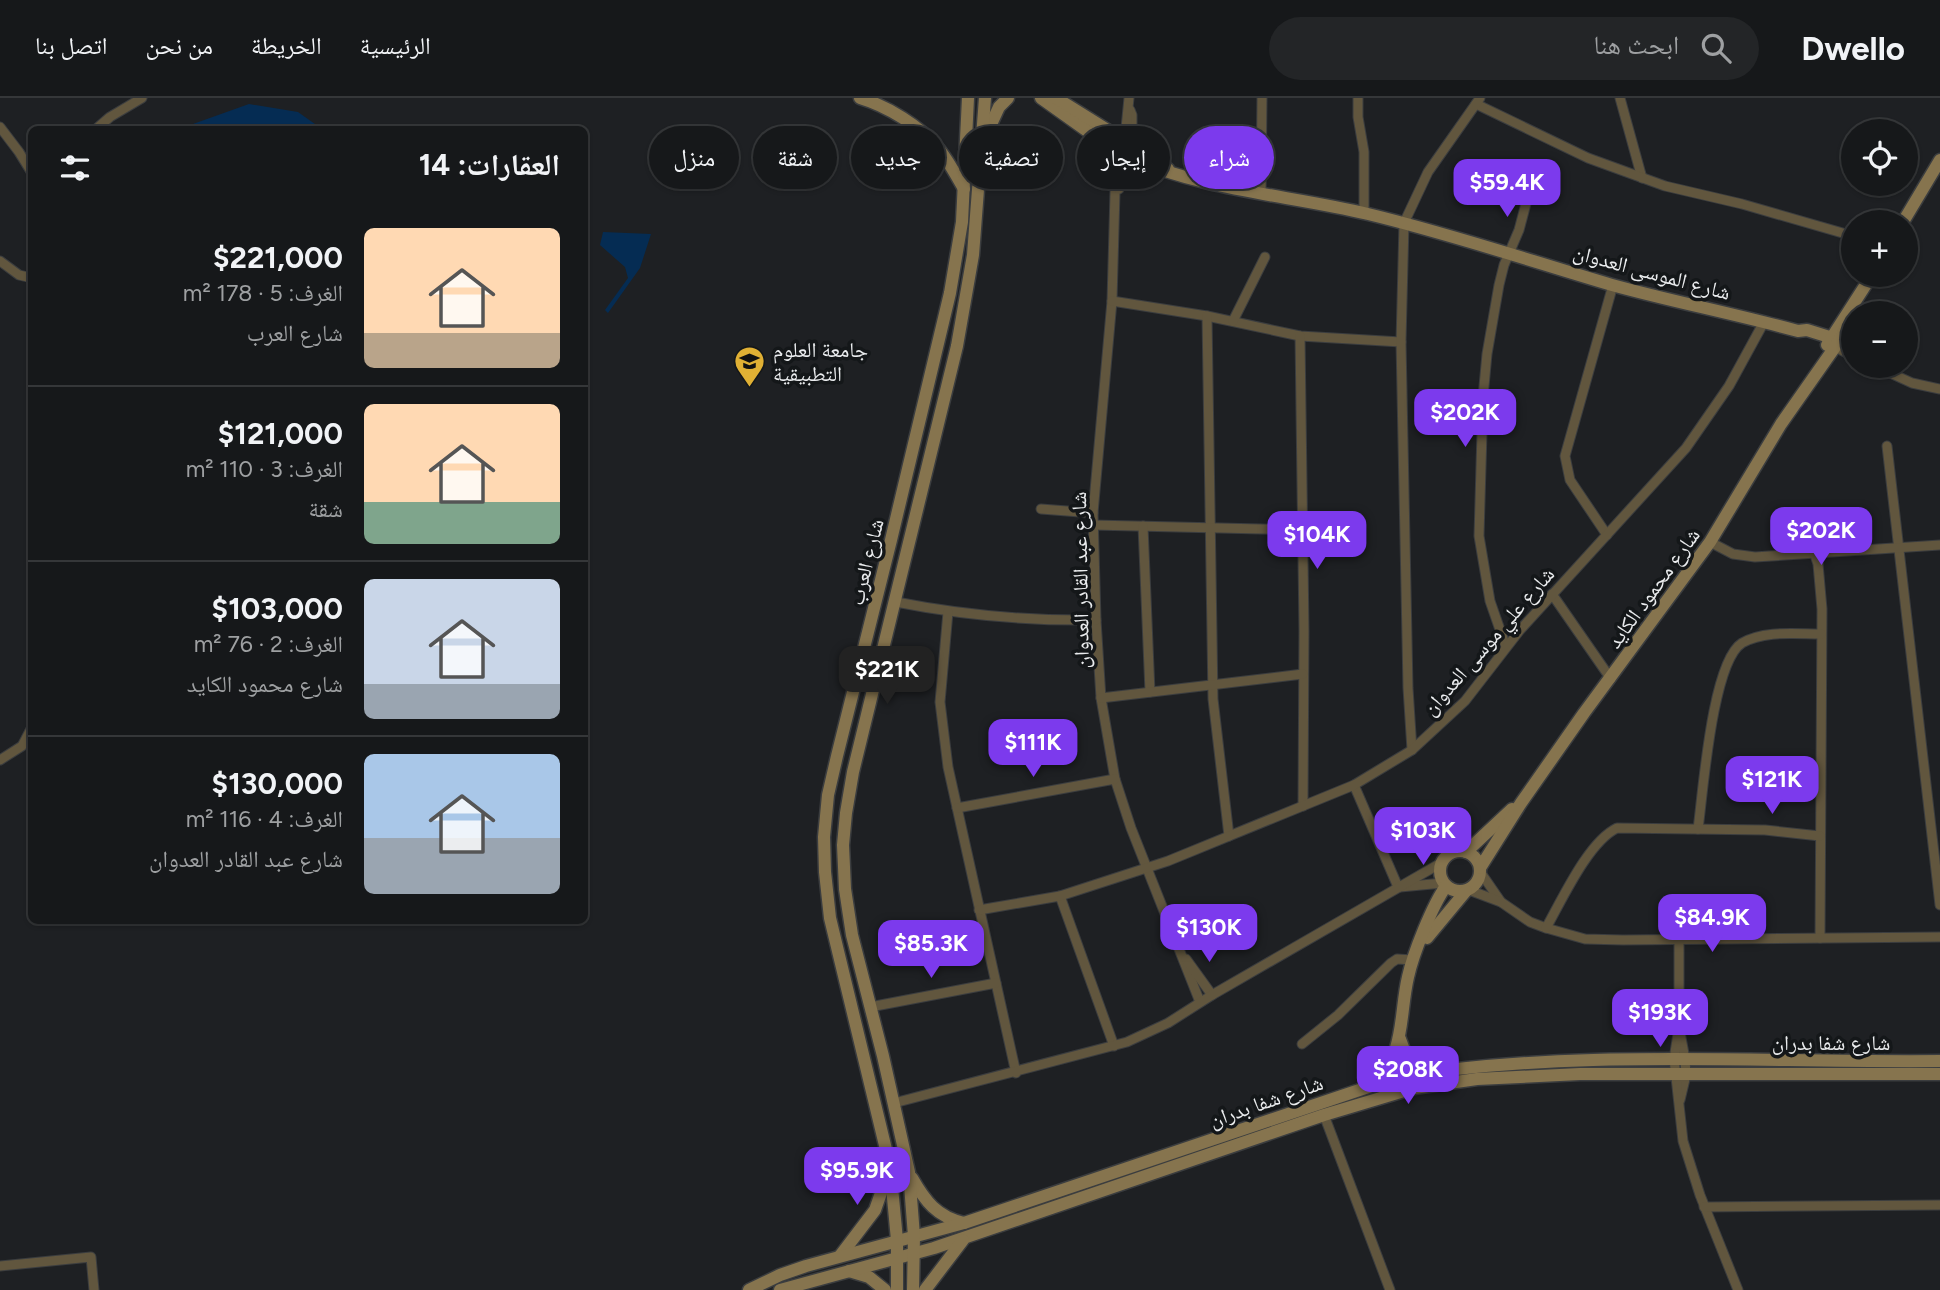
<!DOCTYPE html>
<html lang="ar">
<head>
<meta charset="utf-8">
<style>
  :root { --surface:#16181a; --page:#232527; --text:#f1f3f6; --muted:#9ea0a2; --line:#353739; --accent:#7c3aed }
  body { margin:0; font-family:Figtree,"Noto Naskh Arabic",sans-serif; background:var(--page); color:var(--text); direction:rtl; height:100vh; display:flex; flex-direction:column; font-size:26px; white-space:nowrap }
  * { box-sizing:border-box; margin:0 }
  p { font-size:23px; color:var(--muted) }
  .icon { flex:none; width:38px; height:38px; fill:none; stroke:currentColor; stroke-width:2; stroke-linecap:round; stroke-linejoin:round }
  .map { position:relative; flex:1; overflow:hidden; direction:ltr }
  .details { position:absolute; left:28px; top:28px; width:560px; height:798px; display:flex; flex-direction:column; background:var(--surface); border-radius:10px; box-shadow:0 2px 5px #0004,0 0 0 2px var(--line); direction:rtl }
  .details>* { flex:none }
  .banner { position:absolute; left:609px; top:28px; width:665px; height:63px; direction:rtl; display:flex; gap:14px }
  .fabs { position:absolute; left:1841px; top:21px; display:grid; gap:14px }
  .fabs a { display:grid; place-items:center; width:77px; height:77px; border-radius:50%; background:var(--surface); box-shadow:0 2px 5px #0004,0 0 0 2px var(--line); font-size:35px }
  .price { position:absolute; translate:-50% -60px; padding:0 16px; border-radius:14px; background:var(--accent); color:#fff; font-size:23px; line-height:46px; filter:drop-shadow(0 2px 4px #0008) }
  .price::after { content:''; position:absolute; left:50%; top:42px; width:21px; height:16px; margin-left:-10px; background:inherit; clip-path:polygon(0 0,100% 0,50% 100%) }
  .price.on { background:#222; color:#fff }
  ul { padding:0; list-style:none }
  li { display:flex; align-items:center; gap:21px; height:175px; padding:0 28px }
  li+li { border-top:2px solid var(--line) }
  li span { display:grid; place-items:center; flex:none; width:196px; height:140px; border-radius:10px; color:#555 }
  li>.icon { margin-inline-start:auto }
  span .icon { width:84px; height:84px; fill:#fffc; stroke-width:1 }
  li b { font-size:30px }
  h2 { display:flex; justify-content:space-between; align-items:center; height:84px; padding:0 28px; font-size:30px }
  .chip { padding:0 24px; border-radius:32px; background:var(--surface); box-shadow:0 2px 5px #0004,0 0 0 2px var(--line); font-size:24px; line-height:63px }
  .chip.on { background:var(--accent); color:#fff }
  header { display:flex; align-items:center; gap:42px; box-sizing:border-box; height:98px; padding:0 35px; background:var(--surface); border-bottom:2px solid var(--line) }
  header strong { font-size:33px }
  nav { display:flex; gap:38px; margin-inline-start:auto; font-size:24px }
  .search { width:490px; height:63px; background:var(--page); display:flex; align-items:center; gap:18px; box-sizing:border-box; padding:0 24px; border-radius:38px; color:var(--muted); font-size:26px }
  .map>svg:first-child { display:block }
  .green { fill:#052c53 }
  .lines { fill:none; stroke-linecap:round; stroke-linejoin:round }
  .street-casing { stroke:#3b3d3f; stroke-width:11 }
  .secondary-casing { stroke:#3b3d3f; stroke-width:15 }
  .street { stroke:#61563e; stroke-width:9 }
  .secondary { stroke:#86744e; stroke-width:12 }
  .labels { text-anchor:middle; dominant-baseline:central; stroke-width:7; stroke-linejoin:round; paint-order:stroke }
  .street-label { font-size:21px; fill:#eaecee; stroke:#141719 }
  .poi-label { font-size:21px; fill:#eaecee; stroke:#141719; text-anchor:start }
</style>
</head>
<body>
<header>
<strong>Dwello</strong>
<div class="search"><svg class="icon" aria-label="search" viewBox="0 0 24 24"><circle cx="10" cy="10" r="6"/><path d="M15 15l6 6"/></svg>ابحث هنا</div>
<nav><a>الرئيسية</a><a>الخريطة</a><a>من نحن</a><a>اتصل بنا</a></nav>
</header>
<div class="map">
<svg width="1940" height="1192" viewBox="0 0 1940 1192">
  <rect width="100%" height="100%" fill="#1e2023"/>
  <g class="green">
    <polygon points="249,6 298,14 322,31 179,31"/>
    <polygon points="603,134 651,136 640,170 608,215 605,212 628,180 625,169 600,147"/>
  </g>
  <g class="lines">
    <defs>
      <g id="street">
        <polyline points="1358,0 1358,19 1364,54 1364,115"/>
        <polyline points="1620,0 1642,80"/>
        <polyline points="1476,6 1588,60 1665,88 1742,106 1853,138"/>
        <polyline points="1130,12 1132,17 1132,44"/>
        <polyline points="0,29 19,54 32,75"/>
        <polyline points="95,32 110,19 142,0"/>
        <polyline points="1125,40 1129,0"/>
        <polyline points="1116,58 1112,203 1093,415 1096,522 1101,600 1115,681 1131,730 1200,904"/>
        <polyline points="1119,91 1127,62"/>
        <polyline points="1261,95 1262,0"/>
        <polyline points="0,163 19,177 32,180"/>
        <polyline points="1112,203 1207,218 1300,238 1401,244"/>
        <polyline points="1207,218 1213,601 1229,738"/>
        <polyline points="1233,223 1265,159"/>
        <polyline points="1300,238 1304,533 1303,708"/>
        <polyline points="1835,249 1853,258"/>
        <polyline points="1875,268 1912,285 1940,291"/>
        <polyline points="1887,348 1940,807"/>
        <polyline points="1041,411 1093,415"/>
        <polyline points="1093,427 1301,432"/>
        <polyline points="1143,428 1150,594"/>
        <polyline points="1607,437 1570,382 1565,358 1613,187"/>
        <polyline points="1710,444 1733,456 1755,459 1940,447"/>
        <polyline points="1814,454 1818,466 1822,511 1820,840"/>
        <polyline points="1552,496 1611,581"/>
        <path d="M 896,504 C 962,517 1029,523 1096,522"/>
        <polyline points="948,514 940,604 948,669 1016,975"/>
        <polyline points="1506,549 1490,503 1479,438 1483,299 1487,256 1499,187 1504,167 1519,132 1528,98"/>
        <polyline points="1101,600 1303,576"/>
        <polyline points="1412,652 1408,590 1401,244 1404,125 1428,74 1480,0"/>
        <polyline points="0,662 22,648 32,629"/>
        <polyline points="1354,687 1398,789"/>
        <polyline points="957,710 1115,681"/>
        <path d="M 1698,731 C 1703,695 1712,564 1742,545 C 1764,532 1796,536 1821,536"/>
        <polyline points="1481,775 1501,804"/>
        <polyline points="1400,789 1443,785"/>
        <polyline points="1469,792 1501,804 1530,824 1546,830 1585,841 1623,842 1940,839"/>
        <polyline points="1060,798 1114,948"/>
        <polyline points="979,812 1060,798 1168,763 1354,687 1412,652 1465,603 1520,532 1686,350 1729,288 1764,224"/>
        <path d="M 1546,830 C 1562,802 1588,744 1617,730 L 1765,732 L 1820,738"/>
        <polyline points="1679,841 1679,929 1685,961 1686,977 1680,1002"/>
        <polyline points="1186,861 1212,897"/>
        <polyline points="870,909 996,885"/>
        <polyline points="1679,929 1674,961 1683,1043 1700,1097 1738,1192"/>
        <polyline points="1302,946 1338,917 1391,865 1397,861 1413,862"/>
        <polyline points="894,1005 1127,944 1168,925 1212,897 1441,765"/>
        <polyline points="1324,1017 1390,1192"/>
        <polyline points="1704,1109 1940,1107"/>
        <polyline points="0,1168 91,1159 94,1192"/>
      </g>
      <g id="secondary">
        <path d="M 860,0 C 887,8 920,28 938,50 C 948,62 956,77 964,91"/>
        <polyline points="1041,0 1114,52"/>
        <polyline points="1056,0 1122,41"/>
        <polyline points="987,35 999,9 1008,0"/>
        <circle cx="1125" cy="51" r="11"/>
        <polyline points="1135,48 1168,71"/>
        <path d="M 1131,60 C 1206,93 1289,97 1368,116 C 1451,136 1531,163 1612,187 C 1674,204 1736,216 1798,233 L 1807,232 L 1839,242"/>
        <polyline points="1903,124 1940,62"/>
        <polyline points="1827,247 1872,177"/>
        <circle cx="1460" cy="773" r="20"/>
        <polyline points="1466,754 1512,711"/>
        <polyline points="1480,770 1521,705 1584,615 1710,444 1781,326 1835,249 1853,219"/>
        <polyline points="1427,840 1466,793"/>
        <polyline points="1400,941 1407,960 1422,976"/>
        <path d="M 1373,985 C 1406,957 1399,917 1408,879 C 1413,856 1432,808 1446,788"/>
        <path d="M 912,1080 C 925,1103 937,1119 964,1125"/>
        <polyline points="840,1158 875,1112 889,1072"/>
        <polyline points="849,1173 869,1179 885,1192"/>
        <path d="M 749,1192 L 780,1177 L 806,1168 L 964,1125 L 1398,979 C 1578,950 1759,965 1940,963"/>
        <polyline points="780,1192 934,1150 1324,1017 1414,990 1477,981 1580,976 1940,976"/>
        <polyline points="897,1192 897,1142 890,1068 830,820 825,774 824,739 828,697 837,658 891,442 950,195 962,124 968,0"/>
        <polyline points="913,1192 914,1138 909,1074 883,958 852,837 845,791 843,747 846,715 853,674 957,248 973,157 985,0"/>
        <polyline points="925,1192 963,1142"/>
      </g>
    </defs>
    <use href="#street" class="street-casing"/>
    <use href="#secondary" class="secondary-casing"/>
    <use href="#street" class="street"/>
    <use href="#secondary" class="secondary"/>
  </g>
  <defs>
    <symbol id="university-pin" viewBox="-11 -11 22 30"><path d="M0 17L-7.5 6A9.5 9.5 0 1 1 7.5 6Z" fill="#e0b034" stroke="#141719"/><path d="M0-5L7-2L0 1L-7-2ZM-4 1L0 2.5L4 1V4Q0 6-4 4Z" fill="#111"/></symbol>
  </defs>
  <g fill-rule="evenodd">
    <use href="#university-pin" x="732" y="246" width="35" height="47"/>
  </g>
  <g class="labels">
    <g class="street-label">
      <text transform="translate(1652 174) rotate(15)">شارع الموسى العدوان</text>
      <text transform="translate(866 464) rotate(-76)">شارع العرب</text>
      <text transform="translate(1080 482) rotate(-91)">شارع عبد القادر العدوان</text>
      <text transform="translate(1653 490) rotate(-54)">شارع محمود الكايد</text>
      <text transform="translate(1488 543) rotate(-49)">شارع علي موسى العدوان</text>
      <text x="1831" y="944">شارع شفا بدران</text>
      <text transform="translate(1266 1003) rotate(-19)">شارع شفا بدران</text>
    </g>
    <g class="poi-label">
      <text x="773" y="251">جامعة العلوم<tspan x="773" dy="24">التطبيقية</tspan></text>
    </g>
  </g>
</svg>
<div class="fabs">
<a><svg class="icon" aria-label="locate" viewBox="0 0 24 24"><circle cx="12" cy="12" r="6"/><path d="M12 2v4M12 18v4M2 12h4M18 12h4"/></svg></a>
<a>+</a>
<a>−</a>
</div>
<b class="price" style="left:1507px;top:121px">$59.4K</b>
<b class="price" style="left:1465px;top:351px">$202K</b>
<b class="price" style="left:1821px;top:469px">$202K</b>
<b class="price" style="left:1317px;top:473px">$104K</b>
<b class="price on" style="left:887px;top:608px">$221K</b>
<b class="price" style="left:1033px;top:681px">$111K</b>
<b class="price" style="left:1772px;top:718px">$121K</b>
<b class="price" style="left:1423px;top:769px">$103K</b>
<b class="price" style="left:1712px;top:856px">$84.9K</b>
<b class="price" style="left:1209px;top:866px">$130K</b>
<b class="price" style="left:931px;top:882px">$85.3K</b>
<b class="price" style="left:1660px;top:951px">$193K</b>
<b class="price" style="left:1408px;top:1008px">$208K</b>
<b class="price" style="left:857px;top:1109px">$95.9K</b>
<div class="banner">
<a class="chip on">شراء</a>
<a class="chip">إيجار</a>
<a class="chip">تصفية</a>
<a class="chip">جديد</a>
<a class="chip">شقة</a>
<a class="chip">منزل</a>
</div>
<section class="details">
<h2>العقارات: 14<svg class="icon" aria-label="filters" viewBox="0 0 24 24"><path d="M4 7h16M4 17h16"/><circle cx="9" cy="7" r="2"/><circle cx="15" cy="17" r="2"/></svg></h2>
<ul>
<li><span style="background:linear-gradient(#ffd9b3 75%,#b9a48a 0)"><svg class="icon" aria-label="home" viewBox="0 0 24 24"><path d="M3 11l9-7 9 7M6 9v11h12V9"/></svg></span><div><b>$221,000</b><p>الغرف: 5 · 178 m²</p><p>شارع العرب</p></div></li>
<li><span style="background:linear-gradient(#ffd9b3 70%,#7fa58c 0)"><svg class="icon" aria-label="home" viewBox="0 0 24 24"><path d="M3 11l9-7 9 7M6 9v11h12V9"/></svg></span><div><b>$121,000</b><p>الغرف: 3 · 110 m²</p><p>شقة</p></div></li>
<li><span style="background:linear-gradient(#c9d6e8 75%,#9aa5b1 0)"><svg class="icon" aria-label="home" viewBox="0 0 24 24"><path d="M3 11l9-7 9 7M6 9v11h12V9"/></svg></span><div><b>$103,000</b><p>الغرف: 2 · 76 m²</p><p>شارع محمود الكايد</p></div></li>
<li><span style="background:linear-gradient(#a9c7e8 60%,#9aa5b1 0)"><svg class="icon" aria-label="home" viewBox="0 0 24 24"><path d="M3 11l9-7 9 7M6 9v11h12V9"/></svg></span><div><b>$130,000</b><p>الغرف: 4 · 116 m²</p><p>شارع عبد القادر العدوان</p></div></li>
</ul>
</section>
</div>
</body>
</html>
